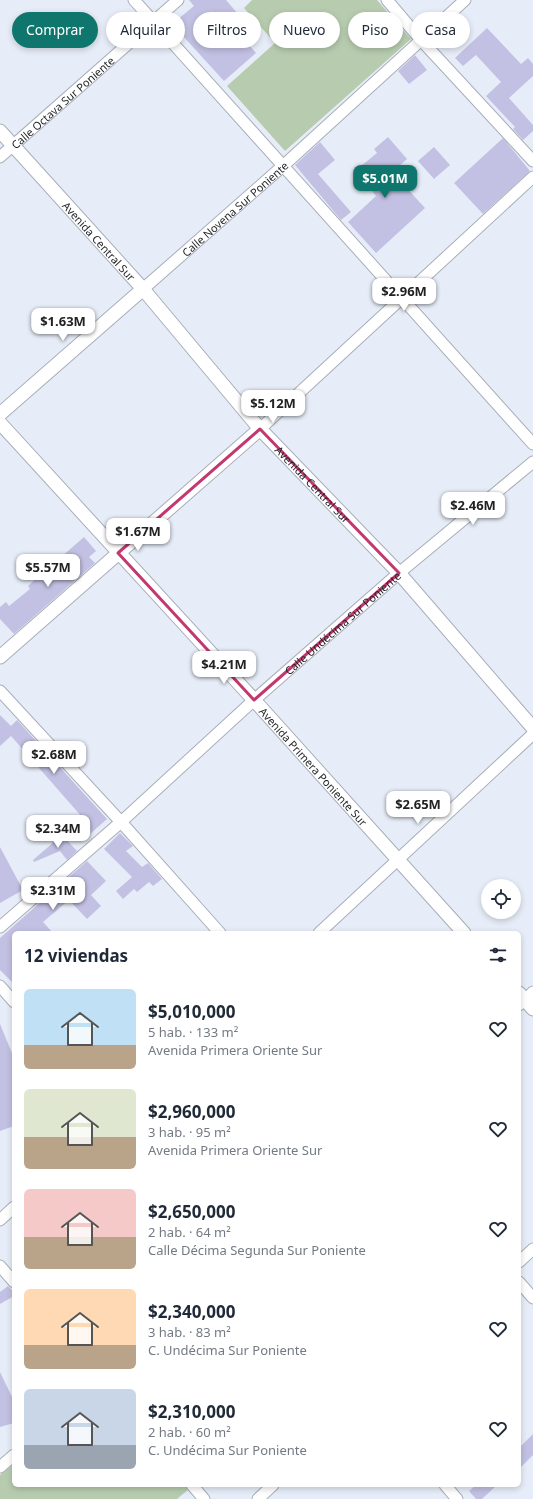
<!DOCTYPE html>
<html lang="es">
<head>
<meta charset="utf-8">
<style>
  :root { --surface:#fff; --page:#f2f2f3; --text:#1f2937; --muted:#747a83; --accent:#0f766e }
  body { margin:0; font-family:"Noto Sans",sans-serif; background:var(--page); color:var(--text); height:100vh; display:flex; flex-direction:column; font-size:15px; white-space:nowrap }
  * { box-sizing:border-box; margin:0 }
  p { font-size:13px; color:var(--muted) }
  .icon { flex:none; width:22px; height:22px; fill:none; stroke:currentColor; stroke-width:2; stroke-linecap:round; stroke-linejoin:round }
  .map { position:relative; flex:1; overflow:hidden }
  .side { position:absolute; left:12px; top:931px; width:509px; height:556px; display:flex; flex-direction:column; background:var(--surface); border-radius:6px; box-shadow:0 2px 6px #0003 }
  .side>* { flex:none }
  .guide { position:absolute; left:12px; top:12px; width:509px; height:36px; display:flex; gap:8px }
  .tools { position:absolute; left:481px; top:879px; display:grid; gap:8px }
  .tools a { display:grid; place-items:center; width:40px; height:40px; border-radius:50%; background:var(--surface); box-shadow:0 2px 6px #0003; font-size:20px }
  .price { position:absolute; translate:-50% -34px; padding:0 9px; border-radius:8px; background:#fff; color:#222; font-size:13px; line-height:26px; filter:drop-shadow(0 1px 2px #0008) }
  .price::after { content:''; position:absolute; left:50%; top:24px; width:12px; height:9px; margin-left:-6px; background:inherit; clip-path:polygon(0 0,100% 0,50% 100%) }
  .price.active { background:var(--accent); color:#fff }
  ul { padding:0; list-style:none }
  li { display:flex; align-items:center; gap:12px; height:100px; padding:0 12px }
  li span { display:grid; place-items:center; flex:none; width:112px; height:80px; border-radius:6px; color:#555 }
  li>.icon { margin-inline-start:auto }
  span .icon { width:48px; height:48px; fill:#fffc; stroke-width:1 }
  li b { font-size:17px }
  h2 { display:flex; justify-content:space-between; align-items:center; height:48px; padding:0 12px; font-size:17px }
  .tag { padding:0 14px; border-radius:18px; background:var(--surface); box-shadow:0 2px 6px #0003; font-size:14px; line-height:36px }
  .tag.active { background:var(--accent); color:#fff }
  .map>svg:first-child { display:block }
  .green { fill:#b7ccaf }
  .building { fill:#c2c1e3 }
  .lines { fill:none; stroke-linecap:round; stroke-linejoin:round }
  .minor-casing { stroke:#a8aeb8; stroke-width:13 }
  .tertiary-casing { stroke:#a8aeb8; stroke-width:15 }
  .minor { stroke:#fff; stroke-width:11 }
  .tertiary { stroke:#fff; stroke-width:13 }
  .marked { fill:none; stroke:#c3386f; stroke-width:3; stroke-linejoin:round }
  .labels { text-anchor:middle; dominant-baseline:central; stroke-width:4; stroke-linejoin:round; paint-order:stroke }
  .street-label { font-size:11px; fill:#1f2125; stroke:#f8faff }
</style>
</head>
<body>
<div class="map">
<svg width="533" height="1499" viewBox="0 0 533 1499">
  <rect width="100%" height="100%" fill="#e7edf8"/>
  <g class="green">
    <polygon points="252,0 377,0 411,39 285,151 227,86 275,43 244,8"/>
    <polygon points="14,1464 14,1485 186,1485 189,1489 177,1499 0,1499 0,1475"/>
  </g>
  <g class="building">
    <polygon points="189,0 226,0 250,28 241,36 256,53 224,81 172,24 194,6"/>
    <polygon points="444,28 450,35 440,44 434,38"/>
    <polygon points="487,28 521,64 528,58 533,64 533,76 509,98 533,125 533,131 523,140 513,129 515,127 486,96 501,82 476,55 463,66 455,58"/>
    <polygon points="415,55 427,70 409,84 398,71"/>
    <polygon points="388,137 407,159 392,172 425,208 376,253 348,222 376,196 356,170 377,153 374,149"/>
    <polygon points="503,138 530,171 483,214 454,183"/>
    <polygon points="320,142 335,160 318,174 351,212 341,220 295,165"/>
    <polygon points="434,147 450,165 434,179 418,161"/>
    <polygon points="84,537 96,551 89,557 95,563 14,634 0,619 0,607 6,602 9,606 30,589 28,586 42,573 50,583 68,567 60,558"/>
    <polygon points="0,715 11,726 17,720 107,819 90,834 77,822 82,817 11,736 0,746"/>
    <polygon points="120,833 133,846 126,851 142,867 148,863 162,879 153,886 149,882 137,892 134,889 123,899 116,891 132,877 104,849"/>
    <polygon points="62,835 77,851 67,860 60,851 34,862 33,860"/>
    <polygon points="0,847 23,890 0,903"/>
    <polygon points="87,861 106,881 91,895 101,906 87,919 69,900 43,922 53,933 14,933 14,984 0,970 0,938"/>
    <polygon points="0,1024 14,1058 14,1126 0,1131"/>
    <polygon points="8,1286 14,1292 14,1296 0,1304 0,1292"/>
    <polygon points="0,1372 14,1401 14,1423 0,1427"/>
    <polygon points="533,1434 533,1455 519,1469 519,1448"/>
    <polygon points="476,1485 497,1485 482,1499 476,1499 469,1491"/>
  </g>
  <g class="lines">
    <defs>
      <g id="minor">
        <polyline points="134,0 533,444"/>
        <polyline points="387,0 421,40 533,161"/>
        <path id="s1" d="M 0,157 L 178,0"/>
        <path id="s2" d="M 143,289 L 284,165 L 465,0"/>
        <polyline points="260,429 533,177"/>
        <polyline points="0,691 121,822 220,933"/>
        <path id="s3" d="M 0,927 L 121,822 L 254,700 L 399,573 L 533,462"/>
        <polyline points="319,933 533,734"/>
        <polyline points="0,986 14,1002"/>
        <polyline points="519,1005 533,992"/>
        <polyline points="0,1220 14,1207"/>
        <polyline points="519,1262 533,1249"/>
        <polyline points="0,1266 14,1282"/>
        <polyline points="519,1282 533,1298"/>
        <polyline points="0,1467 14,1455"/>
        <polyline points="192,1485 204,1499"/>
        <polyline points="445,1485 457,1499"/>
        <polyline points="258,1499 273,1485"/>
      </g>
      <g id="tertiary">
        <path id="s4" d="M 0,131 L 143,289 L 260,429 L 399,573 L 533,728"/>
        <polyline points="0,414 143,289"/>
        <path id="s5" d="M 0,423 L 254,700 L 464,933"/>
        <polyline points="0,657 260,429"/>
        <polyline points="519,993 533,1009"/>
      </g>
    </defs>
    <use href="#minor" class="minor-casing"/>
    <use href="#tertiary" class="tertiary-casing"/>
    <use href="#minor" class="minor"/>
    <use href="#tertiary" class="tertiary"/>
  </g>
  <path class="marked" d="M 260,429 L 399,573 L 254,700 L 118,553 Z"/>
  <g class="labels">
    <g class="street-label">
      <text stroke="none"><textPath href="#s1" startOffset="83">Calle Octava Sur Poniente</textPath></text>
      <text stroke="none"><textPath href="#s2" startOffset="122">Calle Novena Sur Poniente</textPath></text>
      <text stroke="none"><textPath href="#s4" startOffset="148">Avenida Central Sur</textPath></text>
      <text stroke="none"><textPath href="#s4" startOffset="472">Avenida Central Sur</textPath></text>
      <text stroke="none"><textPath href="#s3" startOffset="458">Calle Undécima Sur Poniente</textPath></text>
      <text stroke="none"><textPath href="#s5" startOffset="465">Avenida Primera Poniente Sur</textPath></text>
    </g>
  </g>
</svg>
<div class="tools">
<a><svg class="icon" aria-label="locate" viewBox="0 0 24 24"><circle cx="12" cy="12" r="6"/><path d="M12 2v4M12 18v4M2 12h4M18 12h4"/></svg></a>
</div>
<b class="price active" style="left:385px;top:199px">$5.01M</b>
<b class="price" style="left:404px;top:312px">$2.96M</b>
<b class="price" style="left:63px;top:342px">$1.63M</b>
<b class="price" style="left:273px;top:424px">$5.12M</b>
<b class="price" style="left:473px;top:526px">$2.46M</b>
<b class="price" style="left:138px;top:552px">$1.67M</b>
<b class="price" style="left:48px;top:588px">$5.57M</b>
<b class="price" style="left:224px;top:685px">$4.21M</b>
<b class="price" style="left:54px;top:775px">$2.68M</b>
<b class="price" style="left:418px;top:825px">$2.65M</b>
<b class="price" style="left:58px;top:849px">$2.34M</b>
<b class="price" style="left:53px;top:911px">$2.31M</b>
<div class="guide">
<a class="tag active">Comprar</a>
<a class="tag">Alquilar</a>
<a class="tag">Filtros</a>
<a class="tag">Nuevo</a>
<a class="tag">Piso</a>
<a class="tag">Casa</a>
</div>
<section class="side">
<h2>12 viviendas<svg class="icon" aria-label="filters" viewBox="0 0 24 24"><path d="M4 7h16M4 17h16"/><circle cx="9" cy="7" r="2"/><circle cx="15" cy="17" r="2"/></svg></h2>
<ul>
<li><span style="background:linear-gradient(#bfe0f5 70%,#b9a48a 0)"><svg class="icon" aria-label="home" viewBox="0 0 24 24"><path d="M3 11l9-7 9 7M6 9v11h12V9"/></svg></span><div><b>$5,010,000</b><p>5 hab. · 133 m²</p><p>Avenida Primera Oriente Sur</p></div><svg class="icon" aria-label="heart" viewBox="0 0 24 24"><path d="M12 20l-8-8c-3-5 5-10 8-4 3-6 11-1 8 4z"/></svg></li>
<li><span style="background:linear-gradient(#dfe7d0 60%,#b9a48a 0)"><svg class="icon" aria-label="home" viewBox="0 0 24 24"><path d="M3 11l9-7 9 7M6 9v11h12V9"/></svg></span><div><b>$2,960,000</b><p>3 hab. · 95 m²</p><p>Avenida Primera Oriente Sur</p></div><svg class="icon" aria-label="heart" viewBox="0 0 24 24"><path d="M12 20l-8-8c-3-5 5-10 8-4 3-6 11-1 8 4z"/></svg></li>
<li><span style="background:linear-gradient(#f6c9c9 60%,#b9a48a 0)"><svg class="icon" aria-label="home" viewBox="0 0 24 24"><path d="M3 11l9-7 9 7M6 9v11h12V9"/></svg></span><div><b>$2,650,000</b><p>2 hab. · 64 m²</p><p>Calle Décima Segunda Sur Poniente</p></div><svg class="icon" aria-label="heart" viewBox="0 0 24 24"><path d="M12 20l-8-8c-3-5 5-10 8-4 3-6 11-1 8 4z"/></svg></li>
<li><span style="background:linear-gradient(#ffd9b3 70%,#b9a48a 0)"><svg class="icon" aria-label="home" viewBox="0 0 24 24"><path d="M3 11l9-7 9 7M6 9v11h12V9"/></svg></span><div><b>$2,340,000</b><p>3 hab. · 83 m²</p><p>C. Undécima Sur Poniente</p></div><svg class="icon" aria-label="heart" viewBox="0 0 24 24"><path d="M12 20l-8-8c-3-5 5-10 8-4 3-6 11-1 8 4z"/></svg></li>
<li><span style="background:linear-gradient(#c9d6e8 70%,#9aa5b1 0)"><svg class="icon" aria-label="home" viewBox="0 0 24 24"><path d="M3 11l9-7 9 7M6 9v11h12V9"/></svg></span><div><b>$2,310,000</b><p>2 hab. · 60 m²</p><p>C. Undécima Sur Poniente</p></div><svg class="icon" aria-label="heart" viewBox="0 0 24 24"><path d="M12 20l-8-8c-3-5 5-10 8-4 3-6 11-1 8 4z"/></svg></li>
</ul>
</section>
</div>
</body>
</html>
